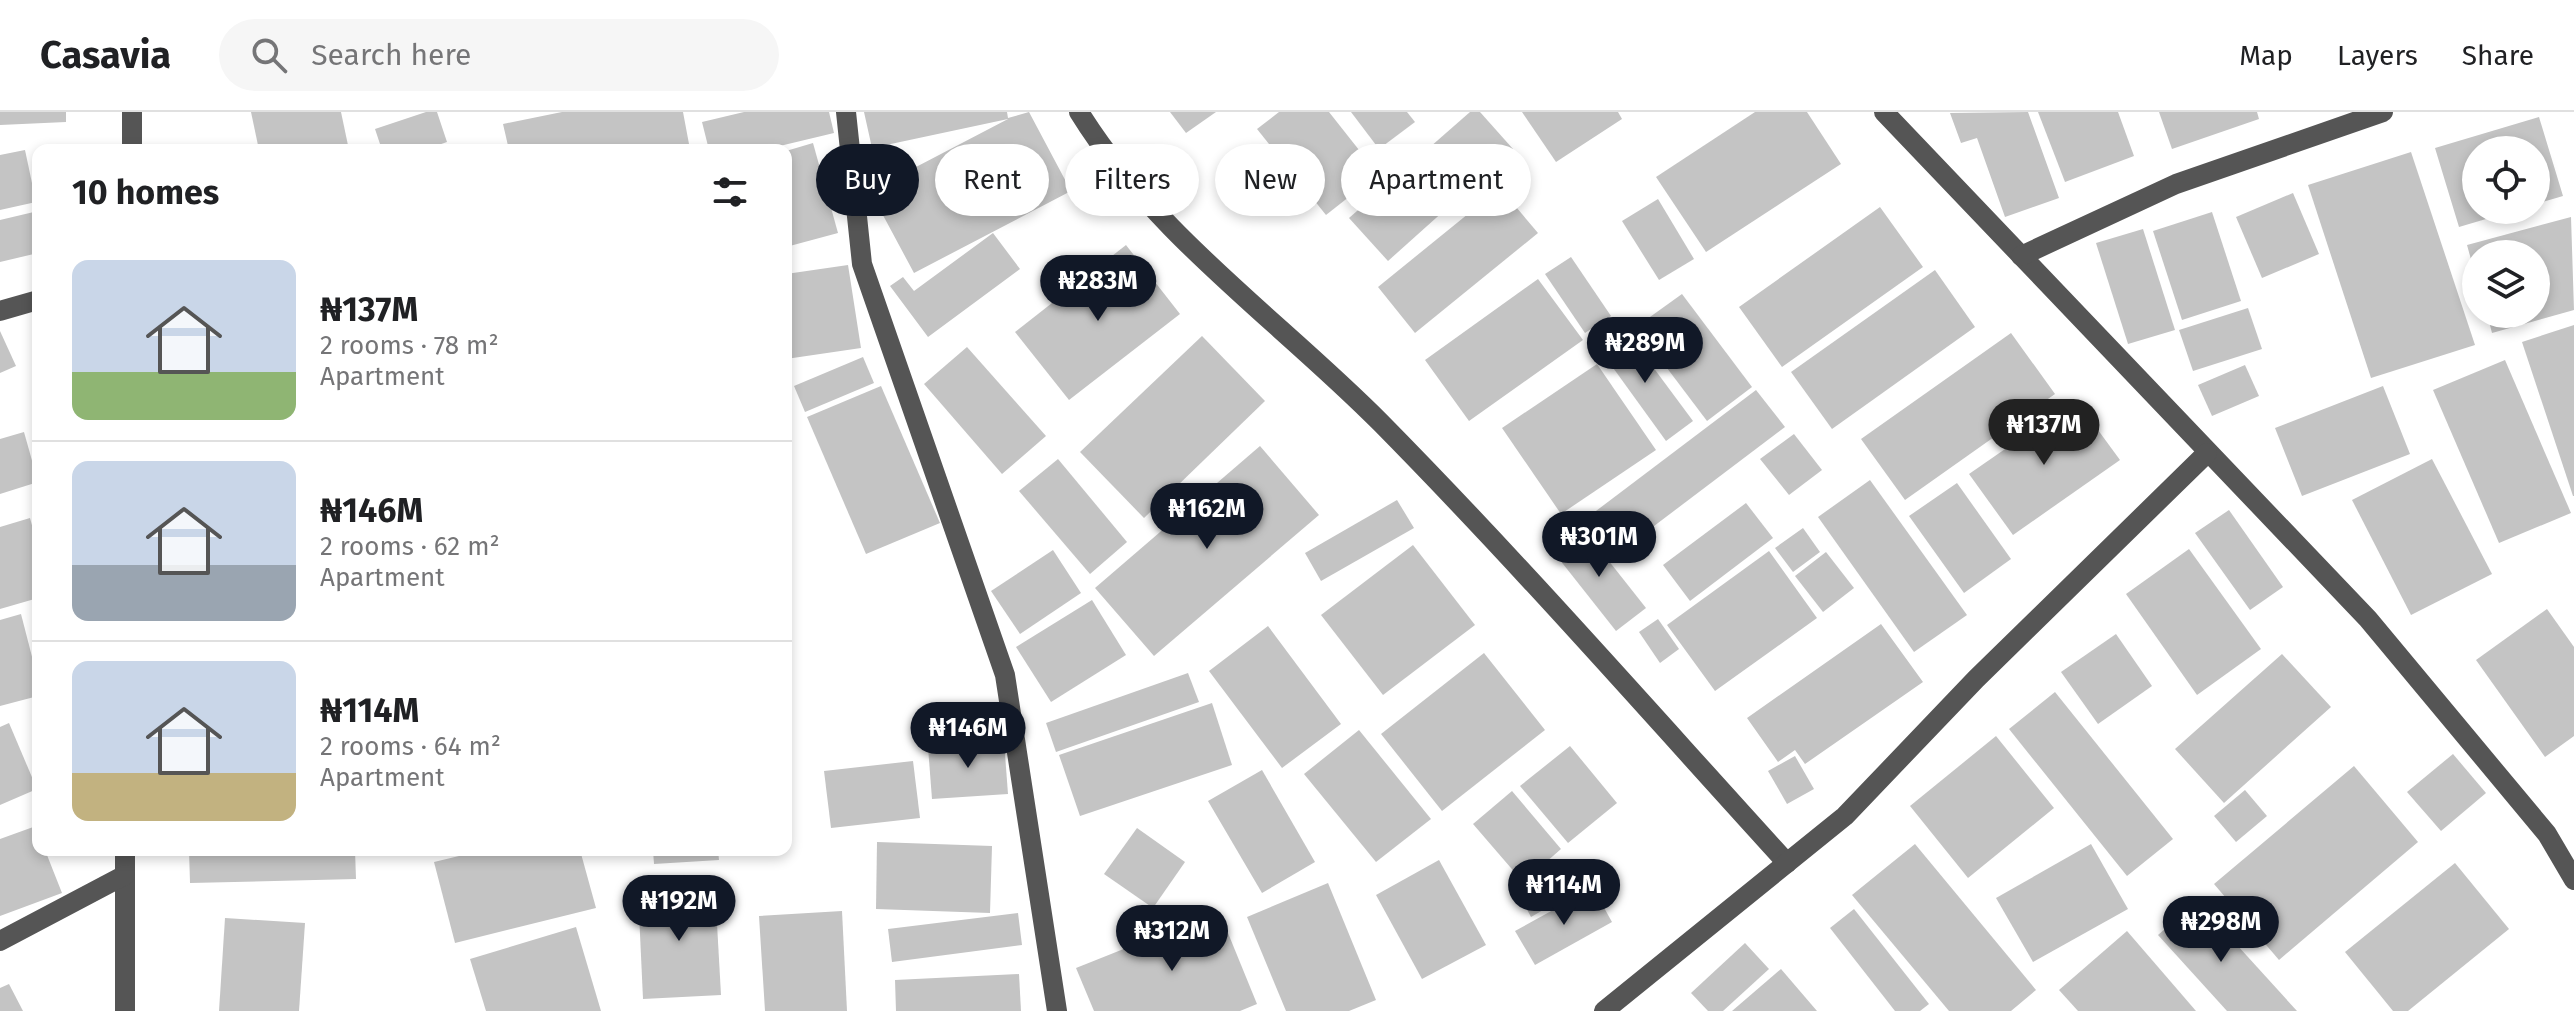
<!DOCTYPE html>
<html lang="en">
<head>
<meta charset="utf-8">
<style>
  :root { --surface:#fff; --page:#f6f6f6; --text:#202124; --muted:#757577; --line:#e0e0e0; --accent:#111827 }
  body { margin:0; font-family:"Fira Sans",sans-serif; background:var(--page); color:var(--text); height:100vh; display:flex; flex-direction:column; font-size:30px; white-space:nowrap }
  * { box-sizing:border-box; margin:0 }
  p { font-size:26px; color:var(--muted) }
  .icon { flex:none; width:44px; height:44px; fill:none; stroke:currentColor; stroke-width:2; stroke-linecap:round; stroke-linejoin:round }
  .map { position:relative; flex:1; overflow:hidden }
  .side { position:absolute; left:32px; top:32px; width:760px; height:712px; display:flex; flex-direction:column; background:var(--surface); border-radius:16px; box-shadow:0 4px 12px #0003 }
  .side>* { flex:none }
  .banner { position:absolute; left:816px; top:32px; width:760px; height:72px; display:flex; gap:16px }
  .tools { position:absolute; left:2462px; top:24px; display:grid; gap:16px }
  .tools a { display:grid; place-items:center; width:88px; height:88px; border-radius:50%; background:var(--surface); box-shadow:0 4px 12px #0003; font-size:40px }
  .price { position:absolute; translate:-50% -68px; padding:0 18px; border-radius:28px; background:var(--accent); color:#fff; font-size:26px; line-height:52px; filter:drop-shadow(0 2px 4px #0008) }
  .price::after { content:''; position:absolute; left:50%; top:48px; width:24px; height:18px; margin-left:-12px; background:inherit; clip-path:polygon(0 0,100% 0,50% 100%) }
  .price.active { background:#222; color:#fff }
  ul { padding:0; list-style:none }
  li { display:flex; align-items:center; gap:24px; height:200px; padding:0 40px }
  li+li { border-top:2px solid var(--line) }
  li span { display:grid; place-items:center; flex:none; width:224px; height:160px; border-radius:16px; color:#555 }
  li>.icon { margin-inline-start:auto }
  span .icon { width:96px; height:96px; fill:#fffc; stroke-width:1 }
  li b { font-size:34px }
  h2 { display:flex; justify-content:space-between; align-items:center; height:96px; padding:0 40px; font-size:34px }
  .pill { padding:0 28px; border-radius:36px; background:var(--surface); box-shadow:0 4px 12px #0003; font-size:28px; line-height:72px }
  .pill.active { background:var(--accent); color:#fff }
  header { display:flex; align-items:center; gap:48px; box-sizing:border-box; height:112px; padding:0 40px; background:var(--surface); border-bottom:2px solid var(--line) }
  header strong { font-size:38px }
  nav { display:flex; gap:44px; margin-inline-start:auto; font-size:28px }
  .search { width:560px; height:72px; background:var(--page); display:flex; align-items:center; gap:20px; box-sizing:border-box; padding:0 28px; border-radius:44px; color:var(--muted); font-size:30px }
  .map>svg:first-child { display:block }
  .building { fill:#c4c4c4 }
  .lines { fill:none; stroke-linecap:round; stroke-linejoin:round }
  .minor { stroke:#555; stroke-width:20 }
</style>
</head>
<body>
<header>
<strong>Casavia</strong>
<div class="search"><svg class="icon" aria-label="search" viewBox="0 0 24 24"><circle cx="10" cy="10" r="6"/><path d="M15 15l6 6"/></svg>Search here</div>
<nav><a>Map</a><a>Layers</a><a>Share</a></nav>
</header>
<div class="map">
<svg width="2574" height="899" viewBox="0 0 2574 899">
  <rect width="100%" height="100%" fill="#fff"/>
  <g class="building">
    <polygon points="0,0 66,0 66,10 0,13"/>
    <polygon points="251,0 341,0 349,38 259,38"/>
    <polygon points="426,0 437,0 447,30 424,38 382,38 375,17"/>
    <polygon points="562,0 683,0 689,32 659,38 509,38 503,12"/>
    <polygon points="744,0 829,0 834,21 763,38 709,38 702,10"/>
    <polygon points="864,0 1007,0 1008,6 1029,0 1071,79 914,161 870,79 1008,7 872,36"/>
    <polygon points="1170,0 1216,0 1186,21"/>
    <polygon points="1279,0 1329,0 1378,62 1326,103 1257,17"/>
    <polygon points="1351,0 1407,0 1415,10 1379,37"/>
    <polygon points="1470,0 1480,0 1513,37 1388,149 1349,106"/>
    <polygon points="1522,0 1618,0 1622,7 1556,50"/>
    <polygon points="1755,0 1807,0 1841,52 1706,140 1656,65"/>
    <polygon points="2028,0 2059,86 2005,105 1977,26 1961,31 1950,1"/>
    <polygon points="2038,0 2118,0 2134,44 2065,70"/>
    <polygon points="2159,0 2257,0 2259,7 2172,37"/>
    <polygon points="2539,5 2563,84 2536,92 2536,38 2476,38 2476,98 2513,99 2459,115 2435,36"/>
    <polygon points="813,31 838,121 786,135 786,39"/>
    <polygon points="25,38 36,90 0,98 0,43"/>
    <polygon points="2411,40 2475,233 2371,266 2308,73"/>
    <polygon points="1500,76 1538,121 1415,221 1378,175"/>
    <polygon points="2293,81 2319,142 2262,166 2236,105"/>
    <polygon points="1658,87 1694,147 1659,168 1622,109"/>
    <polygon points="1880,95 1923,155 1782,255 1739,195"/>
    <polygon points="38,99 38,141 0,150 0,108"/>
    <polygon points="2212,100 2241,189 2182,208 2153,119"/>
    <polygon points="2571,105 2574,198 2492,221 2487,202 2536,202 2536,142 2476,142 2475,162 2467,133"/>
    <polygon points="2143,117 2175,218 2128,232 2096,131"/>
    <polygon points="993,121 1020,157 928,225 890,174 903,165 914,179"/>
    <polygon points="1126,133 1180,202 1069,288 1015,220"/>
    <polygon points="1571,145 1611,204 1585,221 1545,162"/>
    <polygon points="848,153 861,236 786,247 786,162"/>
    <polygon points="1935,158 1975,215 1832,317 1791,260"/>
    <polygon points="1538,167 1583,228 1469,309 1425,248"/>
    <polygon points="1682,182 1752,275 1707,309 1636,215"/>
    <polygon points="2248,196 2262,237 2193,259 2179,218"/>
    <polygon points="2574,213 2574,384 2573,384 2522,230"/>
    <polygon points="1624,216 1693,309 1666,329 1598,235"/>
    <polygon points="0,219 16,254 0,261"/>
    <polygon points="2011,221 2055,282 1905,388 1861,327"/>
    <polygon points="1202,224 1265,289 1144,406 1080,340"/>
    <polygon points="967,235 1046,324 1002,362 924,272"/>
    <polygon points="863,245 874,271 805,300 794,274"/>
    <polygon points="2505,248 2571,401 2499,431 2433,278"/>
    <polygon points="1597,252 1656,338 1561,402 1502,316"/>
    <polygon points="2245,253 2259,284 2212,304 2198,273"/>
    <polygon points="881,274 940,411 866,442 807,305"/>
    <polygon points="2383,274 2410,342 2302,384 2275,316"/>
    <polygon points="1756,278 1785,315 1617,442 1588,405"/>
    <polygon points="2076,288 2120,348 2013,423 1969,362"/>
    <polygon points="24,320 38,370 0,382 0,327"/>
    <polygon points="1794,322 1822,358 1789,383 1760,347"/>
    <polygon points="1260,334 1319,403 1154,544 1095,476"/>
    <polygon points="1058,347 1127,430 1090,462 1019,379"/>
    <polygon points="2432,347 2492,462 2411,503 2352,388"/>
    <polygon points="1870,368 1967,503 1914,540 1818,405"/>
    <polygon points="1957,371 2011,447 1964,481 1909,404"/>
    <polygon points="1397,388 1414,416 1321,469 1305,441"/>
    <polygon points="1746,391 1773,426 1690,489 1663,453"/>
    <polygon points="2229,398 2283,475 2250,498 2195,421"/>
    <polygon points="30,406 38,435 38,486 0,497 0,415"/>
    <polygon points="1582,415 1646,496 1616,519 1552,438"/>
    <polygon points="1803,416 1820,440 1793,460 1775,436"/>
    <polygon points="1413,433 1475,513 1383,583 1321,503"/>
    <polygon points="2189,437 2261,537 2197,583 2126,482"/>
    <polygon points="1053,438 1081,481 1020,522 991,479"/>
    <polygon points="1769,439 1817,506 1715,579 1667,513"/>
    <polygon points="1826,440 1854,476 1823,500 1795,464"/>
    <polygon points="1092,488 1126,543 1051,590 1016,535"/>
    <polygon points="2547,497 2574,535 2574,624 2545,645 2476,548"/>
    <polygon points="21,502 38,568 38,584 0,594 0,508"/>
    <polygon points="1658,507 1679,537 1660,551 1639,520"/>
    <polygon points="1881,512 1923,570 1805,652 1795,638 1778,650 1747,606"/>
    <polygon points="1268,514 1341,612 1282,656 1209,559"/>
    <polygon points="2116,522 2152,574 2098,612 2061,560"/>
    <polygon points="1484,541 1545,618 1442,699 1381,622"/>
    <polygon points="2282,542 2331,595 2224,691 2175,637"/>
    <polygon points="1188,561 1199,590 1056,640 1046,611"/>
    <polygon points="2055,580 2173,727 2127,764 2009,617"/>
    <polygon points="1212,591 1232,653 1080,704 1059,643"/>
    <polygon points="9,611 37,677 0,693 0,615"/>
    <polygon points="1359,618 1431,707 1376,750 1304,662"/>
    <polygon points="1996,624 2054,696 1968,766 1910,694"/>
    <polygon points="1004,629 1008,682 932,687 928,635"/>
    <polygon points="1570,634 1617,691 1568,731 1520,674"/>
    <polygon points="2453,642 2486,681 2441,719 2407,680"/>
    <polygon points="1795,644 1814,677 1787,692 1768,659"/>
    <polygon points="913,649 920,706 831,716 824,659"/>
    <polygon points="2354,654 2418,730 2279,848 2214,772"/>
    <polygon points="1262,658 1315,750 1262,781 1208,689"/>
    <polygon points="2245,678 2267,704 2236,730 2214,704"/>
    <polygon points="1512,679 1561,737 1523,770 1473,712"/>
    <polygon points="36,714 38,738 45,738 62,781 0,804 0,727"/>
    <polygon points="1137,716 1185,750 1153,796 1104,762"/>
    <polygon points="877,730 992,734 990,801 876,797"/>
    <polygon points="1915,732 2036,878 2011,899 1949,899 1852,783"/>
    <polygon points="2091,732 2128,797 2033,850 1996,786"/>
    <polygon points="189,738 355,738 356,767 190,771"/>
    <polygon points="484,738 580,738 596,796 455,831 434,750"/>
    <polygon points="653,738 718,738 719,748 654,752"/>
    <polygon points="1439,748 1486,833 1422,867 1376,783"/>
    <polygon points="2455,751 2509,817 2408,899 2393,899 2345,840"/>
    <polygon points="1561,754 1576,779 1531,805 1517,779"/>
    <polygon points="1328,771 1376,888 1349,899 1286,899 1247,805"/>
    <polygon points="715,776 721,883 643,887 638,779"/>
    <polygon points="1593,776 1612,810 1535,853 1515,819"/>
    <polygon points="2197,789 2297,899 2227,899 2158,823"/>
    <polygon points="1854,797 1929,892 1920,899 1895,899 1830,816"/>
    <polygon points="842,799 847,899 765,899 759,804"/>
    <polygon points="1219,799 1257,892 1240,899 1094,899 1076,856"/>
    <polygon points="1018,801 1022,833 892,850 888,817"/>
    <polygon points="225,806 305,811 299,899 219,899"/>
    <polygon points="576,815 601,899 486,899 470,847"/>
    <polygon points="2127,819 2196,899 2078,899 2059,878"/>
    <polygon points="1745,831 1769,857 1723,899 1708,899 1691,881"/>
    <polygon points="1781,857 1817,899 1732,899"/>
    <polygon points="1019,862 1021,899 896,899 895,868"/>
    <polygon points="9,872 23,899 0,899 0,876"/>
  </g>
  <g class="lines">
    <g class="minor">
      <polyline points="846,0 862,152 1005,563 1057,899"/>
      <path d="M 1079,0 C 1155,123 1280,209 1381,311 C 1521,453 1653,604 1787,751"/>
      <polyline points="1884,0 2368,507 2547,722 2574,768"/>
      <polyline points="132,38 132,0"/>
      <polyline points="2021,144 2176,72 2383,0"/>
      <polyline points="0,199 38,188"/>
      <polyline points="125,738 125,899"/>
      <polyline points="0,829 125,763"/>
      <polyline points="1604,899 1845,704 1976,567 2207,341"/>
    </g>
  </g>
</svg>
<div class="tools">
<a><svg class="icon" aria-label="locate" viewBox="0 0 24 24"><circle cx="12" cy="12" r="6"/><path d="M12 2v4M12 18v4M2 12h4M18 12h4"/></svg></a>
<a><svg class="icon" aria-label="layers" viewBox="0 0 24 24"><path d="M12 4l9 5-9 5-9-5zM3 14l9 5 9-5"/></svg></a>
</div>
<b class="price" style="left:1098px;top:211px">₦283M</b>
<b class="price" style="left:1645px;top:273px">₦289M</b>
<b class="price active" style="left:2044px;top:355px">₦137M</b>
<b class="price" style="left:1207px;top:439px">₦162M</b>
<b class="price" style="left:1599px;top:467px">₦301M</b>
<b class="price" style="left:968px;top:658px">₦146M</b>
<b class="price" style="left:1564px;top:815px">₦114M</b>
<b class="price" style="left:679px;top:831px">₦192M</b>
<b class="price" style="left:2221px;top:852px">₦298M</b>
<b class="price" style="left:1172px;top:861px">₦312M</b>
<div class="banner">
<a class="pill active">Buy</a>
<a class="pill">Rent</a>
<a class="pill">Filters</a>
<a class="pill">New</a>
<a class="pill">Apartment</a>
</div>
<section class="side">
<h2>10 homes<svg class="icon" aria-label="filters" viewBox="0 0 24 24"><path d="M4 7h16M4 17h16"/><circle cx="9" cy="7" r="2"/><circle cx="15" cy="17" r="2"/></svg></h2>
<ul>
<li><span style="background:linear-gradient(#c9d6e8 70%,#8fb573 0)"><svg class="icon" aria-label="home" viewBox="0 0 24 24"><path d="M3 11l9-7 9 7M6 9v11h12V9"/></svg></span><div><b>₦137M</b><p>2 rooms · 78 m²</p><p>Apartment</p></div></li>
<li><span style="background:linear-gradient(#c9d6e8 65%,#9aa5b1 0)"><svg class="icon" aria-label="home" viewBox="0 0 24 24"><path d="M3 11l9-7 9 7M6 9v11h12V9"/></svg></span><div><b>₦146M</b><p>2 rooms · 62 m²</p><p>Apartment</p></div></li>
<li><span style="background:linear-gradient(#c9d6e8 70%,#c2b280 0)"><svg class="icon" aria-label="home" viewBox="0 0 24 24"><path d="M3 11l9-7 9 7M6 9v11h12V9"/></svg></span><div><b>₦114M</b><p>2 rooms · 64 m²</p><p>Apartment</p></div></li>
</ul>
</section>
</div>
</body>
</html>
